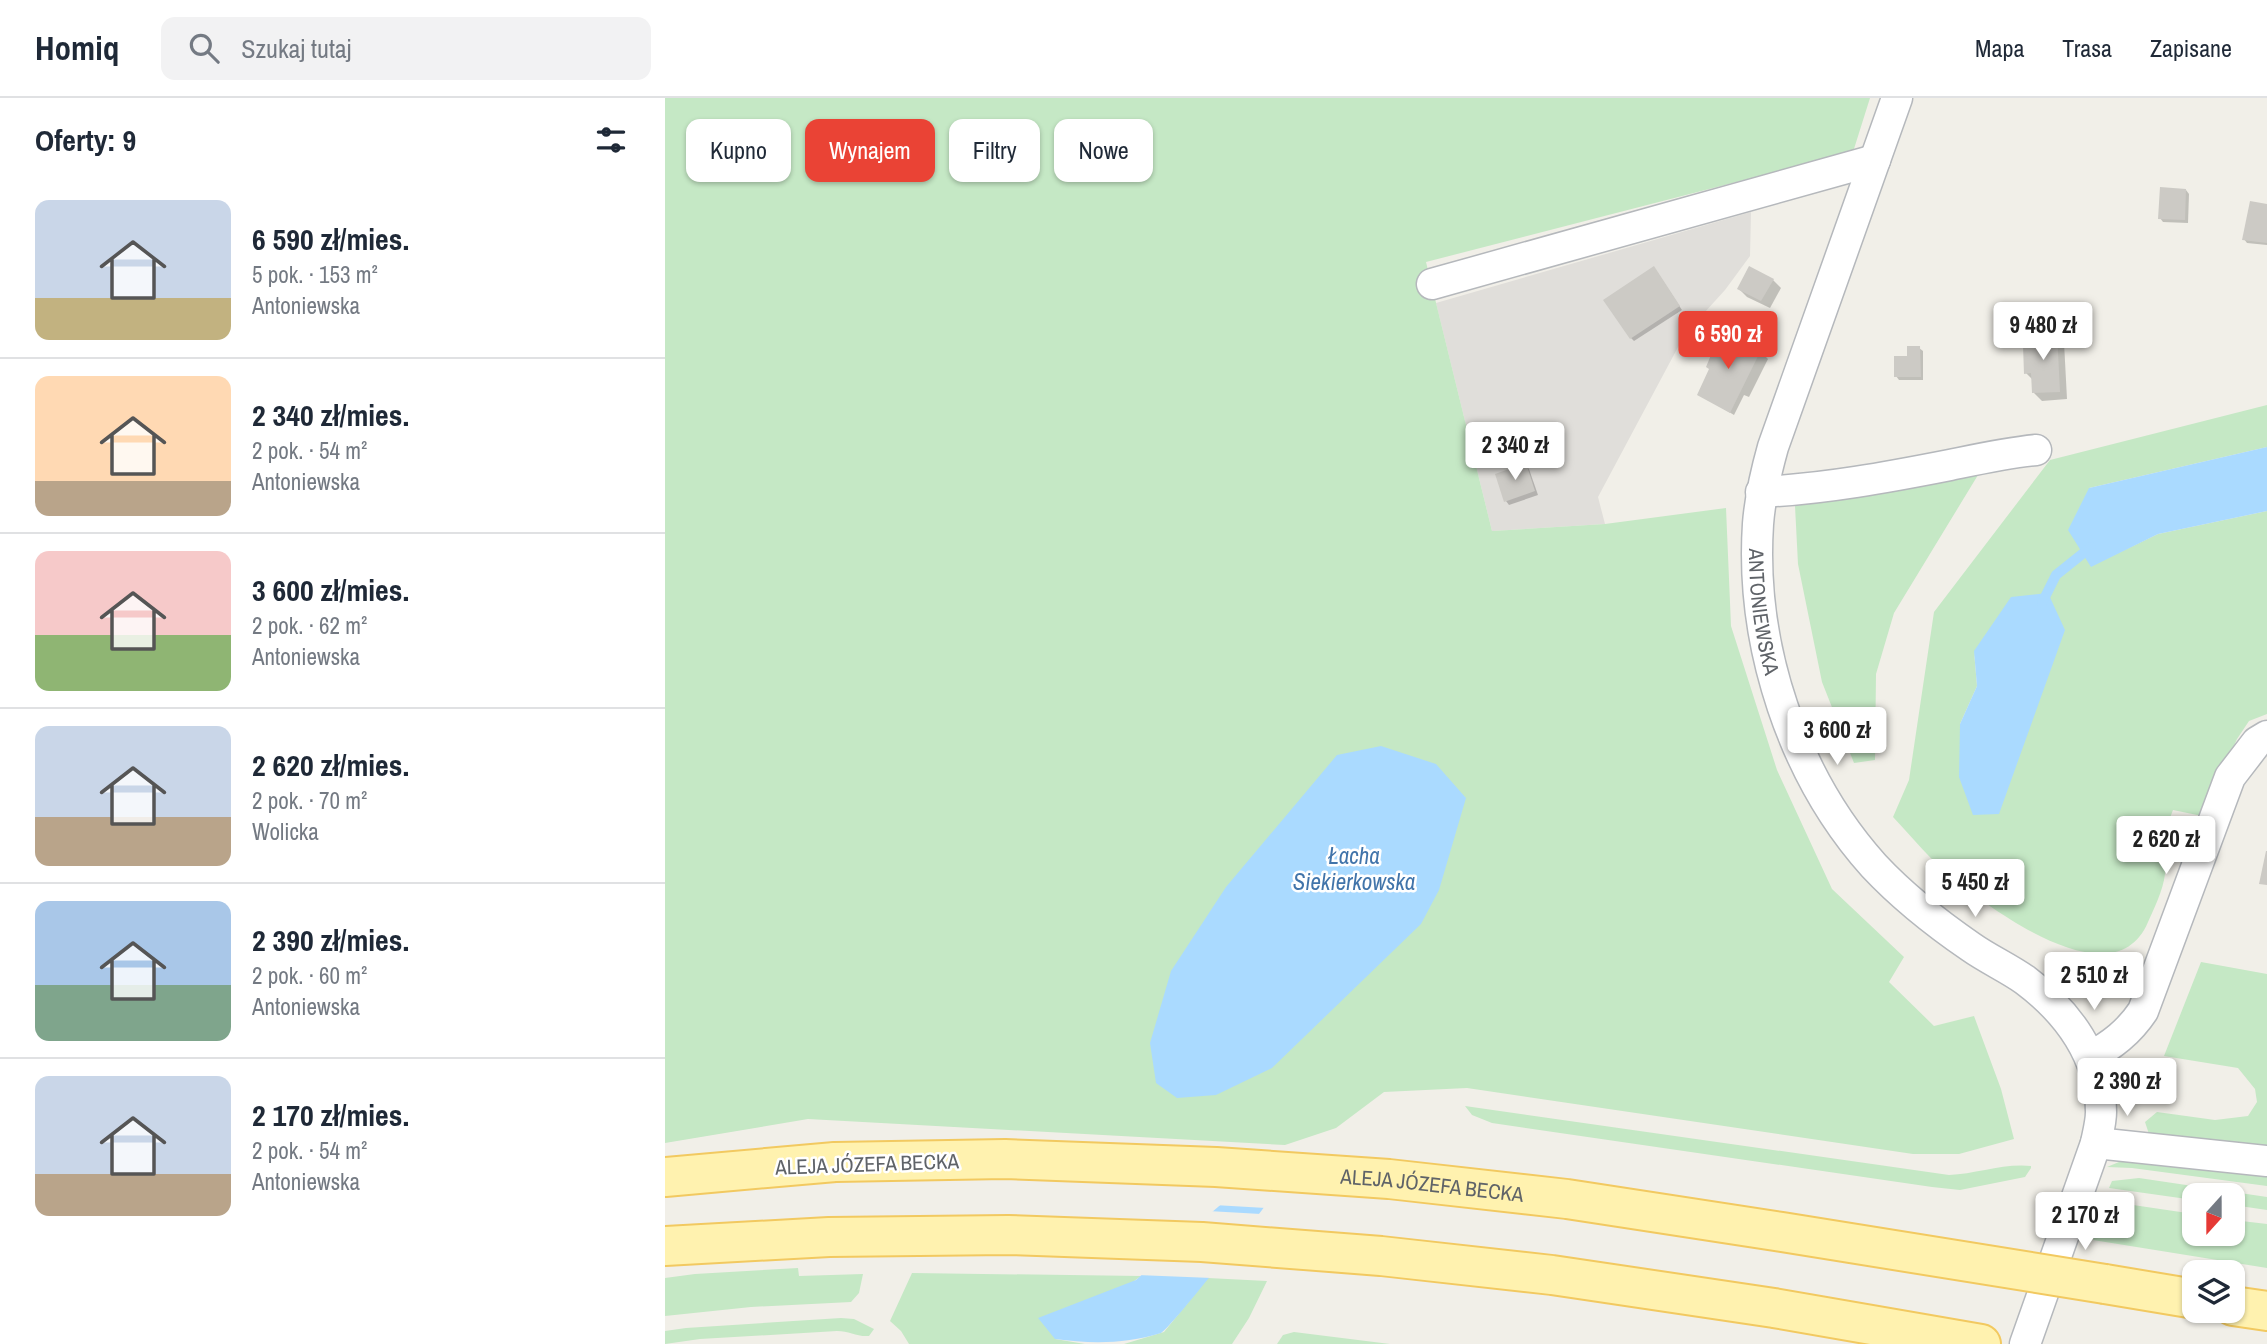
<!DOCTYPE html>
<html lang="pl">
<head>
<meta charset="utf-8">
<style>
  :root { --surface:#fff; --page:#f2f2f3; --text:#1f2937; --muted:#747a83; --line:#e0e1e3; --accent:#ea4335 }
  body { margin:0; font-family:"Archivo Narrow",sans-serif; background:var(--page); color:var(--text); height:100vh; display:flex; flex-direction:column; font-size:26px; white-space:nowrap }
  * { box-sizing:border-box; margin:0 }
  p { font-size:23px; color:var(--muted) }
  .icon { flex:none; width:38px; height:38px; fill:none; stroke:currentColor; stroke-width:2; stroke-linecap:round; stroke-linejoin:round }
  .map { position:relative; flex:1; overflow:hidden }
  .panel { display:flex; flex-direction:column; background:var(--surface); width:665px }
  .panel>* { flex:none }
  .guide { position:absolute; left:21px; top:21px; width:665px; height:63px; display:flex; gap:14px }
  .needle { width:46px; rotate:201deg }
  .tools { position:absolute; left:1517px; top:1085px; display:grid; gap:14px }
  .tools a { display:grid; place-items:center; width:63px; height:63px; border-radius:14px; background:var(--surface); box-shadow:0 2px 5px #0004; font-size:35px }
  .price { position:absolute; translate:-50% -60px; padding:0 16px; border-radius:7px; background:#fff; color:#222; font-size:23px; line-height:46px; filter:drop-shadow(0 2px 4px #0008) }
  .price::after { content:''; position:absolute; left:50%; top:42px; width:21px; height:16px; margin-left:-10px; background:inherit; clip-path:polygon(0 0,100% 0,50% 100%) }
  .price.on { background:var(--accent); color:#fff }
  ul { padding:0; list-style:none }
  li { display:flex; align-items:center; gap:21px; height:175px; padding:0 35px }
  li+li { border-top:2px solid var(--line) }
  li span { display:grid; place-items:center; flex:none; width:196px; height:140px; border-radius:14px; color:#555 }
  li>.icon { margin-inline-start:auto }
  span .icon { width:84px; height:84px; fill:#fffc; stroke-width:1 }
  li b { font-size:30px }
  h2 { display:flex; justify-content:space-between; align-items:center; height:84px; padding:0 35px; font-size:30px }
  .chip { padding:0 24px; border-radius:14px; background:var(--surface); box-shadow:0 2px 5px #0004; font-size:24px; line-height:63px }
  .chip.on { background:var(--accent); color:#fff }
  header { display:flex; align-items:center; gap:42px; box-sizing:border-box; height:98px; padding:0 35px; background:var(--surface); border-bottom:2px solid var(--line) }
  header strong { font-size:33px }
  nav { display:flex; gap:38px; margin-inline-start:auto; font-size:24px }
  .search { width:490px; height:63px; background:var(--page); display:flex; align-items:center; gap:18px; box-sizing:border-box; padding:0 24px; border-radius:14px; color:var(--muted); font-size:26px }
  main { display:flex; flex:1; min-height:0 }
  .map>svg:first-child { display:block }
  .industrial { fill:#e0deda }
  .green { fill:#c5e8c5; fill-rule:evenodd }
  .water { fill:#aadaff }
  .pier { fill:#f1efe8 }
  .shadow { fill:#0003 }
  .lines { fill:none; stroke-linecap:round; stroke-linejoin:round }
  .stream { stroke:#aadaff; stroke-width:10 }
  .building { fill:#cccac5 }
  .minor-casing { stroke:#b5b8bc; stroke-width:33 }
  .major-casing { stroke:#f2c960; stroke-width:42 }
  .minor { stroke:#fff; stroke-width:30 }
  .major { stroke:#fff2af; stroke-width:38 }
  .major-bridge-casing { stroke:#f2c960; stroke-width:42; stroke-linecap:butt }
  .major-bridge { stroke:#fff2af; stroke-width:38 }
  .labels { text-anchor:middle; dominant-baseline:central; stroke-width:5; stroke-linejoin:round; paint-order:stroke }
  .street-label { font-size:21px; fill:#5f6368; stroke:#fff }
  .water-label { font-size:23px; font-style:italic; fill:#4174aa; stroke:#fff }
</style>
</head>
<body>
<header>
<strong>Homiq</strong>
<div class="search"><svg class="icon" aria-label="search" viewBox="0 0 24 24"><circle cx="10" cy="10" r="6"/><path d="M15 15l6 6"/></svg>Szukaj tutaj</div>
<nav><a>Mapa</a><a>Trasa</a><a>Zapisane</a></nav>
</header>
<main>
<section class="panel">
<h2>Oferty: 9<svg class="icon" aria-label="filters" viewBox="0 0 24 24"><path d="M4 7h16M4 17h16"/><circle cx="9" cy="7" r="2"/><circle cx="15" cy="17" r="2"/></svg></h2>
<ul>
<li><span style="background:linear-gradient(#c9d6e8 70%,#c2b280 0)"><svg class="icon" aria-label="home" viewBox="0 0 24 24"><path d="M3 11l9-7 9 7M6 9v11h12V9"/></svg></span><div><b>6 590 zł/mies.</b><p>5 pok. · 153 m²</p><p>Antoniewska</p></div></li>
<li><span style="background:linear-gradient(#ffd9b3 75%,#b9a48a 0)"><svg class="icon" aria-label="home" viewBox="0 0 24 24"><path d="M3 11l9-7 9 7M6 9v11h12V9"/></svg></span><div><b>2 340 zł/mies.</b><p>2 pok. · 54 m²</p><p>Antoniewska</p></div></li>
<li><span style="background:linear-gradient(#f6c9c9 60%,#8fb573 0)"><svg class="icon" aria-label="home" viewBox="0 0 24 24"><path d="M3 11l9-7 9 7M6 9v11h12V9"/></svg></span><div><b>3 600 zł/mies.</b><p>2 pok. · 62 m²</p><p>Antoniewska</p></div></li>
<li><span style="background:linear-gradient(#c9d6e8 65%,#b9a48a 0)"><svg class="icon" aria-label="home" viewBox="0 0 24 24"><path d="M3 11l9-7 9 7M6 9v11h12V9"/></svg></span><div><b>2 620 zł/mies.</b><p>2 pok. · 70 m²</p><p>Wolicka</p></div></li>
<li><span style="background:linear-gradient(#a9c7e8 60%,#7fa58c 0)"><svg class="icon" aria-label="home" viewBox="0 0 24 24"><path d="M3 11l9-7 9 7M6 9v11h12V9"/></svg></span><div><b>2 390 zł/mies.</b><p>2 pok. · 60 m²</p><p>Antoniewska</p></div></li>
<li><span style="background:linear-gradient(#c9d6e8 70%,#b9a48a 0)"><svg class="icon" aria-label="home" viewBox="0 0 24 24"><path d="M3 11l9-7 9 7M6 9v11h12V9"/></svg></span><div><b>2 170 zł/mies.</b><p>2 pok. · 54 m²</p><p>Antoniewska</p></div></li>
</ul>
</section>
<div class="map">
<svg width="1602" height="1246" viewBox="0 0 1602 1246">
  <rect width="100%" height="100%" fill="#f1efe8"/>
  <polygon class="industrial" points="1086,114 1085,158 1060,192 1020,236 933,399 940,426 827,433 771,205"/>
  <g class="green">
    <polygon points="0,0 1205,0 1188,54 761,164 827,433 940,426 1061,410 1066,528 1112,672 1167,791 1239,859 1224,884 1269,928 1309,918 1336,991 1349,1041 1294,1056 1248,1056 802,990 719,994 671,1030 620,1047 143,1021 0,1045"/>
    <path d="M 1602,307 L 1602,349 L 1424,390 L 1426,468 L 1493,436 L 1602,413 L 1602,616 L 1584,623 L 1572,641 L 1537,718 L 1508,712 L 1496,743 C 1507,774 1496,795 1483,824 C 1450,903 1328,813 1288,780 C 1266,763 1248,740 1228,719 L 1244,682 L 1269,514 L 1385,362 ZM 1309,553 L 1334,716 L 1295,626 L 1312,588 Z"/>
    <polygon points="1313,377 1229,515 1211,576 1210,662 1189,665 1157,584 1133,466 1130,408"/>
    <polygon points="1536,864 1602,876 1602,1048 1484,1036 1480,1024 1492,1014 1550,1022 1583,1018 1592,1004 1590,991 1573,970 1499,958"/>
    <path d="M 800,1008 L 1284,1077 C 1311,1076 1339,1065 1366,1068 L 1366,1070 L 1360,1079 L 1295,1092 L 1267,1089 L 827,1025 L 807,1017 Z"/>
    <polygon points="1468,1062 1602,1076 1602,1088 1467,1070 1442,1069 1454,1064"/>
    <polygon points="1474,1080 1602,1099 1602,1112 1568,1107 1568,1097 1530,1097 1529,1102 1444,1090 1447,1083"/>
    <polygon points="1441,1103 1529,1116 1530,1136 1568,1136 1568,1122 1602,1126 1602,1170 1428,1142"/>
    <polygon points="133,1170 134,1178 198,1176 194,1195 186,1204 86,1209 0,1218 0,1180 30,1176"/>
    <polygon points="247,1175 476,1178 390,1241 420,1246 244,1246 236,1233 225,1223"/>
    <polygon points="543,1180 602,1183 584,1220 567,1246 459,1246 499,1234"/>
    <path d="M 176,1220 L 189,1221 L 209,1231 L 204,1238 C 192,1239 184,1233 172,1233 L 35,1241 L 0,1246 L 0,1233 L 21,1230 Z"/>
    <polygon points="629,1234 725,1246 612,1246 618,1237"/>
  </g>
  <g class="water">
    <polygon points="1602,349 1602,413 1493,436 1426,469 1403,432 1424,390"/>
    <polygon points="1383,495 1400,532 1334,716 1308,717 1294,679 1295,626 1312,588 1309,553 1346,499"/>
    <polygon points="716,648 771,666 801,700 774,792 756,826 607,970 551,997 512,1000 491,985 485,945 506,873 561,789 672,657"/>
    <path d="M 620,1052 C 618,1062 619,1074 616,1084 C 612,1096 505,1231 496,1235 C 461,1246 426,1246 390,1241 L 373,1220 L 471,1182 L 533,1126 Z"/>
  </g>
  <g class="pier">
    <polygon points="618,1049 621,1049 623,1052 619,1087 601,1110 549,1107"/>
    <polygon points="543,1113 596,1116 547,1180 472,1177"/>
  </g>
  <g class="shadow">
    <polygon points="1521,92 1524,96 1523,125 1498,124 1495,120"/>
    <polygon points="1602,107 1602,147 1582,145 1579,141"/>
    <polygon points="992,174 1017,212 969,243 966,240"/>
    <polygon points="1108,182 1116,190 1105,210 1082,199 1074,191"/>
    <polygon points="1391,236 1399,244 1402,301 1377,303 1369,295 1368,282 1361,275 1367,249"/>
    <polygon points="1254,250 1258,253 1258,282 1234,282 1231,278 1244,259"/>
    <polygon points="1095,253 1103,261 1084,299 1079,297 1069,317 1034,296 1043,278"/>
    <polygon points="860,367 864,371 873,397 844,407 841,403"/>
  </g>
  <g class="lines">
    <polyline class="stream" points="1377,505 1391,477 1426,449"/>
  </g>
  <g class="building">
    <polygon points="1495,89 1521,91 1520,122 1493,121"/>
    <polygon points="1585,103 1602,106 1602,145 1577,142"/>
    <polygon points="989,168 1015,208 965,241 938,202"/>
    <polygon points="1084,168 1109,181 1096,203 1072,191"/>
    <polygon points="1056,233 1096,252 1065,315 1032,297 1044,271 1041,269"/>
    <polygon points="1392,234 1395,294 1367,295 1366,275 1359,276 1358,247 1365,247 1364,235"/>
    <polygon points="1242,248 1255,248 1256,279 1229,279 1229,258 1242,258"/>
    <polygon points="861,365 870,393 839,404 830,376"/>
    <polygon points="1601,753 1602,753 1602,787 1594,786"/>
  </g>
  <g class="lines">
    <defs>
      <g id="minor">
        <path id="s1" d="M 1232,0 L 1108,349 C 1101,374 1095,400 1093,426 C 1085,547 1128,678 1209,768 C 1238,799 1271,825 1306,849 C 1323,861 1343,870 1360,882 C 1403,914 1436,959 1436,1014 C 1436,1024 1433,1035 1431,1045 L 1360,1246"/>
        <polyline points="767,186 1210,62"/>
        <path d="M 1096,394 C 1159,391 1224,379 1285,367 C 1314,361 1341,355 1371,352"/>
        <path d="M 1425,959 C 1447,947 1464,934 1478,913 L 1565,679 L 1592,644 L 1602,638"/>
        <polyline points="1431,1045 1602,1063"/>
      </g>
      <g id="major">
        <polyline points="0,1079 170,1064"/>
        <polyline points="0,1148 164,1139 343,1137 537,1144 716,1158 887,1177 1109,1210 1316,1246"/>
        <polyline points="1440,1186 1530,1201"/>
        <polyline points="1568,1208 1602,1213"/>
      </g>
    </defs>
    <use href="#minor" class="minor-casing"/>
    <use href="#major" class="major-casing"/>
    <use href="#minor" class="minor"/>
    <use href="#major" class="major"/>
    <defs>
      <g id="major-bridge">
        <path id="s2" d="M 170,1064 L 340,1061 L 551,1069 L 724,1081 L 902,1101 L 1117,1134 L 1440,1186"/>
      </g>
    </defs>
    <use href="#major-bridge" class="major-bridge-casing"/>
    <use href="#major-bridge" class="major-bridge"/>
  </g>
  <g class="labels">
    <g class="street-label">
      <text stroke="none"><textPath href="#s1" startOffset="537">ANTONIEWSKA</textPath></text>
      <text transform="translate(202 1066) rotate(-2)">ALEJA JÓZEFA BECKA</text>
      <text stroke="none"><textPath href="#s2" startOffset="598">ALEJA JÓZEFA BECKA</textPath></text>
    </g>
    <g class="water-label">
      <text x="689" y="757">Łacha<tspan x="689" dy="26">Siekierkowska</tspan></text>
    </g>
  </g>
</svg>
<div class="tools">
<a><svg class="needle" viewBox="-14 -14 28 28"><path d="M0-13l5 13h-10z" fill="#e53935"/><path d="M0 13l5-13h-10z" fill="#747a83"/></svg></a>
<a><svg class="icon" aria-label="layers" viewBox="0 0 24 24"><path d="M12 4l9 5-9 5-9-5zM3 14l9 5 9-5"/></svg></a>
</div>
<b class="price" style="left:1378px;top:264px">9 480 zł</b>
<b class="price on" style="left:1063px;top:273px">6 590 zł</b>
<b class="price" style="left:850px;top:384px">2 340 zł</b>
<b class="price" style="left:1172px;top:669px">3 600 zł</b>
<b class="price" style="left:1501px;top:778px">2 620 zł</b>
<b class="price" style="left:1310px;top:821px">5 450 zł</b>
<b class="price" style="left:1429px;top:914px">2 510 zł</b>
<b class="price" style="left:1462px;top:1020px">2 390 zł</b>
<b class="price" style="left:1420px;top:1154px">2 170 zł</b>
<div class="guide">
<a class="chip">Kupno</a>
<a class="chip on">Wynajem</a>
<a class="chip">Filtry</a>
<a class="chip">Nowe</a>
</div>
</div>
</main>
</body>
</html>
